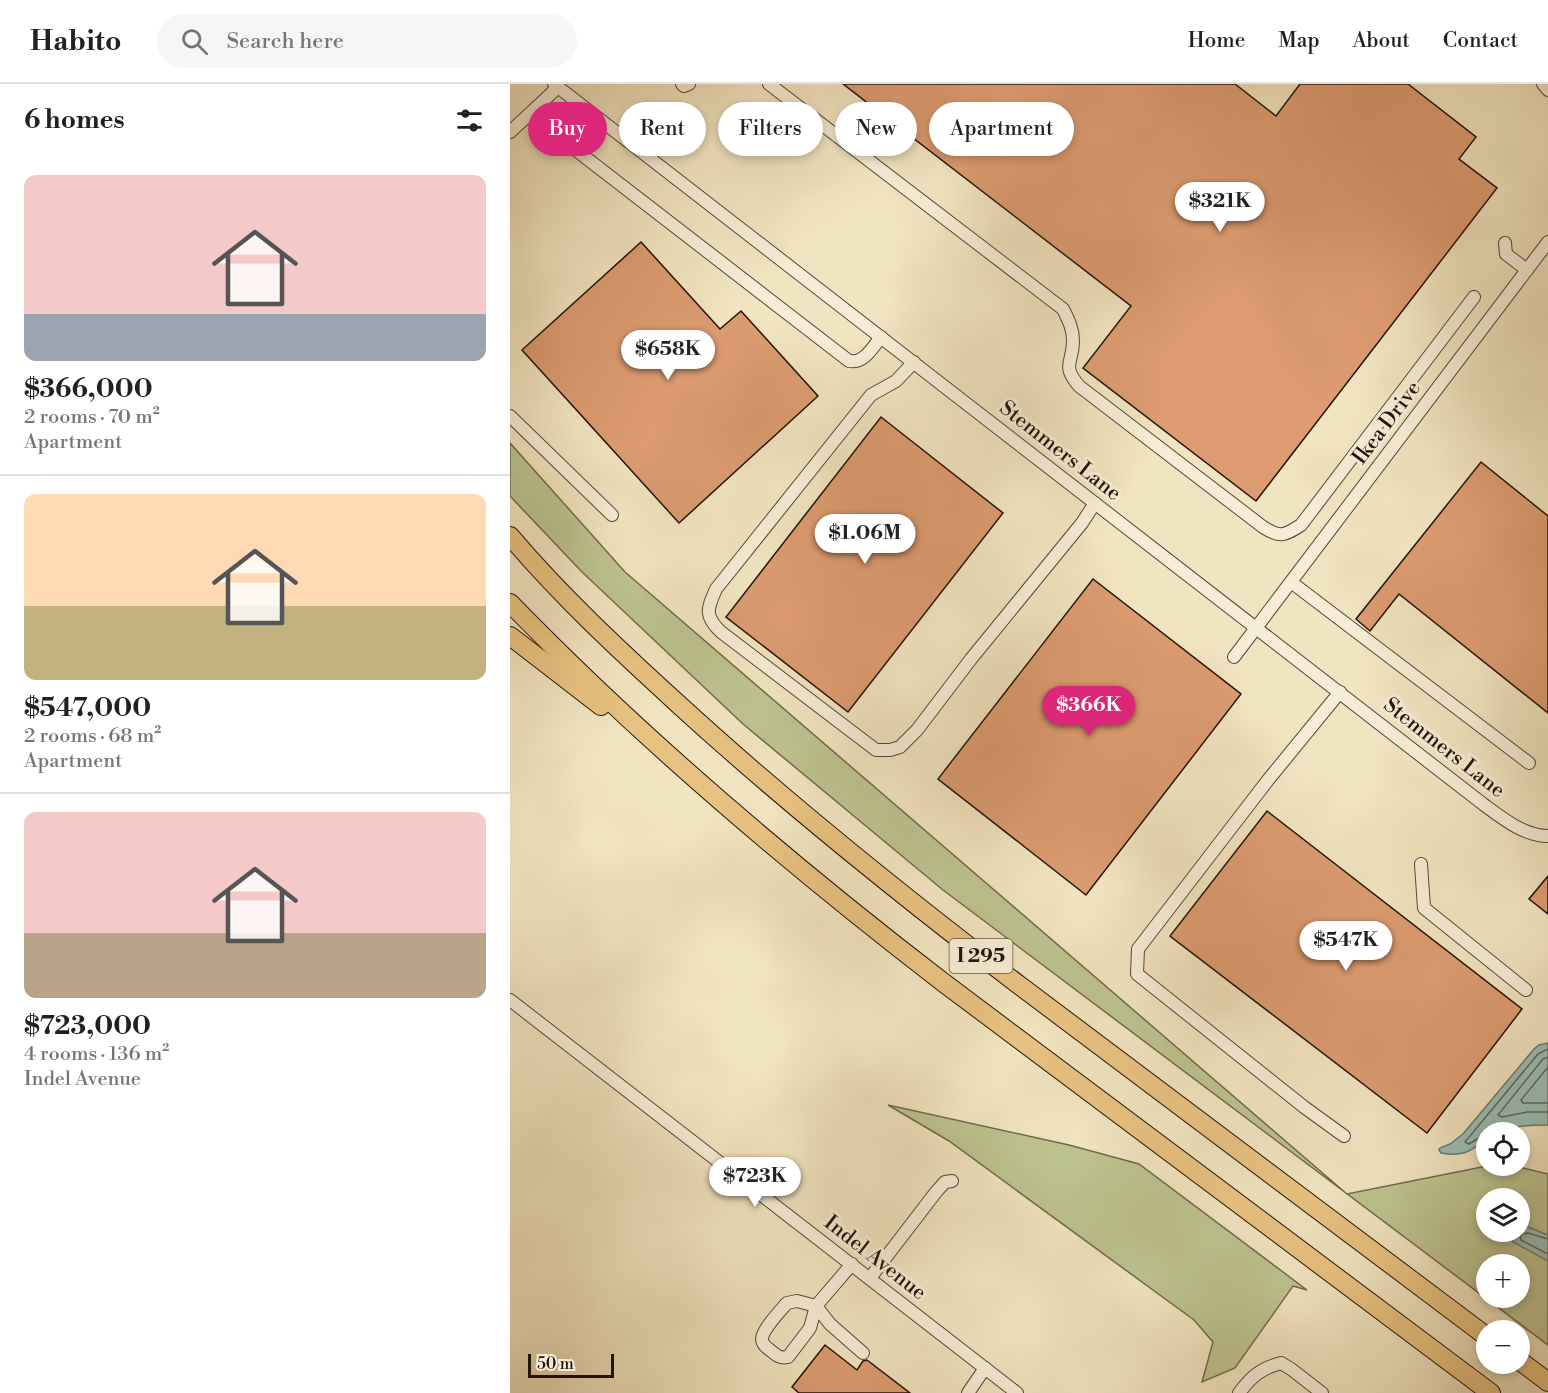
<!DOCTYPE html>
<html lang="en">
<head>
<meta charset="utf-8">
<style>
  :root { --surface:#fff; --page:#f6f6f6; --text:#202124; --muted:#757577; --line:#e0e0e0; --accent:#db2777 }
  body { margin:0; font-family:"Libre Bodoni",serif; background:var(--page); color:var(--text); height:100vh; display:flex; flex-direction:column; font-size:22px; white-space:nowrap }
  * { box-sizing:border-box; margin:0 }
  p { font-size:20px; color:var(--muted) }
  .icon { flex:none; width:33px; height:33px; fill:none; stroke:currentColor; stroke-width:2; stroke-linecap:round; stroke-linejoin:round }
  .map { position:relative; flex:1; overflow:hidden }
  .drawer { display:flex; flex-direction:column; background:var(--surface); width:510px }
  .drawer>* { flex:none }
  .hud { position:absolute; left:18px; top:18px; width:570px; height:54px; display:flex; gap:12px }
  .buttons { position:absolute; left:966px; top:1038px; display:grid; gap:12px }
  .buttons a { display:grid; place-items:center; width:54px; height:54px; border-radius:50%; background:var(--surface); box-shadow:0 3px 9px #0003; font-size:30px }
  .scale { position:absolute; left:18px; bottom:15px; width:86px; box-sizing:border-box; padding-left:6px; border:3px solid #221208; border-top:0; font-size:16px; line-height:21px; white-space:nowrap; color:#221208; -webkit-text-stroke:4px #f6edd6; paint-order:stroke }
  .price { position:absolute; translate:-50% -51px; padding:0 14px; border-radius:21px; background:#fff; color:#222; font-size:20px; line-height:39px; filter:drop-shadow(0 2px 3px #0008) }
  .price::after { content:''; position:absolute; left:50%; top:36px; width:18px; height:14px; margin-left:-9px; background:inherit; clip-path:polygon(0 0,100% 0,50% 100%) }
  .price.selected { background:var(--accent); color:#fff }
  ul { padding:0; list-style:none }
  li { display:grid; align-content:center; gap:12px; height:318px; padding:0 24px }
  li+li { border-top:2px solid var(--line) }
  li span { display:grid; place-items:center; height:186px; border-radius:12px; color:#555 }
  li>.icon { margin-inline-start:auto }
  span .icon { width:108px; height:108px; fill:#fffc; stroke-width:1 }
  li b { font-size:26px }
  h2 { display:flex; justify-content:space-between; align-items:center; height:72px; padding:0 24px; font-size:26px }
  .pill { padding:0 21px; border-radius:27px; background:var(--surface); box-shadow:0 3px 9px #0003; font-size:21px; line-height:54px }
  .pill.selected { background:var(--accent); color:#fff }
  header { display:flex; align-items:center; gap:36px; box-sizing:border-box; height:84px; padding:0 30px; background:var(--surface); border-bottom:2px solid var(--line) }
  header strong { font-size:28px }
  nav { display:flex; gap:33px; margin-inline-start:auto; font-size:21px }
  .search { width:420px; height:54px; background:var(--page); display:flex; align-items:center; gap:15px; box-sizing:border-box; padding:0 21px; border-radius:33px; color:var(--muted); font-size:22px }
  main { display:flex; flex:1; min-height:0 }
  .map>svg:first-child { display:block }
  .green { fill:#bdc390; stroke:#706a4c; stroke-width:1.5; fill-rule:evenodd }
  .water { fill:#9bbeb6; stroke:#6b7970; stroke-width:1.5 }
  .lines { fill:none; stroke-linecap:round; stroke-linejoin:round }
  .shore { stroke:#5e685f; stroke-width:1.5 }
  .building { fill:#dc9b70; stroke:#221208; stroke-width:1.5 }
  .minor-casing { stroke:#564636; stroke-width:14 }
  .highway-casing { stroke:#221208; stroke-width:20 }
  .minor { stroke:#f6edd6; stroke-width:12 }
  .highway { stroke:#e8c280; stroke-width:18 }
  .labels { text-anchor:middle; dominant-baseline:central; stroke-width:6; stroke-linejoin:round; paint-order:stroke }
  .shield { fill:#f6edd6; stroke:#625446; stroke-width:1.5 }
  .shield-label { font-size:20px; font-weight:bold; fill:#221208 }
  .street-label { font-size:21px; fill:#221208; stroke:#f6edd6 }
</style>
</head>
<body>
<header>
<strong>Habito</strong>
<div class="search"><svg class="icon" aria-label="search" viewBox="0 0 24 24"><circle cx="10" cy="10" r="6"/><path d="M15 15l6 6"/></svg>Search here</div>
<nav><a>Home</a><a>Map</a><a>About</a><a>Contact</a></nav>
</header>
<main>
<section class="drawer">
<h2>6 homes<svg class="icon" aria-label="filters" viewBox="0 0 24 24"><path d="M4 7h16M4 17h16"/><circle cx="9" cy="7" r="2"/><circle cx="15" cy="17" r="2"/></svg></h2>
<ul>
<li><span style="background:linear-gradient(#f6c9c9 75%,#9aa5b1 0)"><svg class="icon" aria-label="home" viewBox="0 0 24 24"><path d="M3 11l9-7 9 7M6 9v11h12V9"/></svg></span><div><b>$366,000</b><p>2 rooms · 70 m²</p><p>Apartment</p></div></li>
<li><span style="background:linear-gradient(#ffd9b3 60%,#c2b280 0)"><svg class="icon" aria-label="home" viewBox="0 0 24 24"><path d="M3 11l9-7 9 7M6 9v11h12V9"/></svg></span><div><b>$547,000</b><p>2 rooms · 68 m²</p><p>Apartment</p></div></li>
<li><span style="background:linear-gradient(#f6c9c9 65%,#b9a48a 0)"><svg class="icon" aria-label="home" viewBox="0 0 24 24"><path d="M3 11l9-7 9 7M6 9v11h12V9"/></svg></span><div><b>$723,000</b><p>4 rooms · 136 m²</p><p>Indel Avenue</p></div></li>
</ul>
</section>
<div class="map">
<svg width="1038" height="1309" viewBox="0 0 1038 1309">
  <rect width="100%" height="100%" fill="#f1e4c0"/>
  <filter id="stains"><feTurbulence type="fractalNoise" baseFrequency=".00333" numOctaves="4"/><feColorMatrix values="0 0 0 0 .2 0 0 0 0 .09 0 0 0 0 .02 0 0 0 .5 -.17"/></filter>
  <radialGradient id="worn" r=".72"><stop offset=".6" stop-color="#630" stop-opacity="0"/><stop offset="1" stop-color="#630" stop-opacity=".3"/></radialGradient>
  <g class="green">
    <path d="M 0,359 L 115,488 L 837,1110 L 977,1082 L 1005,1082 L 1038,1090 L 1038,1261 L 433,806 L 233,640 L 71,487 L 0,412 ZM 976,1114 L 1010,1114 L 1010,1148 L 976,1148 ZM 976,1180 L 1010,1180 L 1010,1214 L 976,1214 Z"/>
    <polygon points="378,1021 559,1061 629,1080 797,1206 783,1202 725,1284 692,1298 703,1258 684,1236 439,1057"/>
  </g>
  <g class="water">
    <path d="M 1038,959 L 1038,1041 C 1027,1041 1017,1041 1007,1043 C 996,1045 988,1048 976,1048 L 976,1056 C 959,1068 952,1073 931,1069 L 929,1066 L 930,1064 L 940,1060 L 953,1050 L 1024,965 L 1029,961 Z"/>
    <polygon points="1018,1143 1038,1151 1038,1177 1003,1158 1002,1154 1006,1148 1010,1148 1010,1144"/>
  </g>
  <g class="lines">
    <g class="shore">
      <polyline points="1038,973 1033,975 988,1031 992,1033 1017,1028 1038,1028"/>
      <polyline points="1038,983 1011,1016 1013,1019 1038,1019"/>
      <polyline points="976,1051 972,1052 959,1060 955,1058 1028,970 1038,965"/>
      <polyline points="1038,1155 1018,1149 1012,1150 1010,1153 1011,1156 1038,1170"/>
    </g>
  </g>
  <g class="building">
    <polygon points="333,0 725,0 766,32 790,0 898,0 966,53 949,75 987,104 746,417 573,284 621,222"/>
    <polygon points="131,158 210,245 231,227 308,312 169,439 12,266"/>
    <polygon points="371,333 493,429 338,628 216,533"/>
    <polygon points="971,378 1038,432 1038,629 889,510 860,547 846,535"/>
    <polygon points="583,495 731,610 576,811 428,695"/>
    <polygon points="757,727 1012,925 917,1049 660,852"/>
    <polygon points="1038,792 1038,830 1019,815"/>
    <polygon points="315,1261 347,1286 353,1277 357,1276 400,1309 289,1309 282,1303"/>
  </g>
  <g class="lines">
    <defs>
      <g id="minor">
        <path d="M 44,0 L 973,720 C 992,734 1014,752 1038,752"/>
        <polyline points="172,0 174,2 179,0"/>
        <path d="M 259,0 L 553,225 C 558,235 563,244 563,257 C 563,279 551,281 569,302 L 753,443 C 770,454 774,452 791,441 L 964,213"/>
        <polyline points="1033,0 1038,6"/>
        <path d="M 48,3 L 27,23 L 30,34 L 49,53 L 339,277 C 354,280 363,263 371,253"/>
        <polyline points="0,48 27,23"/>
        <polyline points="995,159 996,170 1017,186"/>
        <path d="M 404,278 L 386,297 L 361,311 L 206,505 C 197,525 194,532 211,548 L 366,666 L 380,666 L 390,663 L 407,646 L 461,575 L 572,439 L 585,419"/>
        <polyline points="0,332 102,431"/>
        <polyline points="781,498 1019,679"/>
        <polyline points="724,573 1038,158"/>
        <polyline points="830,608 758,696 628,865 627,890 794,1023 834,1052"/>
        <polyline points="911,780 914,824 1016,906"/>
        <polyline points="0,916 507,1309"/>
        <path d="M 342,1180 L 306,1222 L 300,1244 L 278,1273 C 270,1275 266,1271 260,1266 C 257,1264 252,1260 252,1255 C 252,1246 271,1226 277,1219 L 287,1217 L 306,1222 L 320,1240 L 353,1269"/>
        <polyline points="360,1194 426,1108 435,1098 442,1097"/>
        <polyline points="458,1309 475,1284"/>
        <path d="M 729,1309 C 742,1292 750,1285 771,1279 L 781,1285 L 812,1309"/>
      </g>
      <g id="highway">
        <path d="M 0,452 C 51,512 108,565 166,618 C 276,719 391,811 509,901 C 665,1018 821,1135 976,1252"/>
        <path d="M 0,519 C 134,657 282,782 434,899 L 981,1309"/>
        <polyline points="0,552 91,622"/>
        <polyline points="1010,1277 1038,1298"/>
      </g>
    </defs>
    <use href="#minor" class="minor-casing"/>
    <use href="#highway" class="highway-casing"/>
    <use href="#minor" class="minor"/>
    <use href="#highway" class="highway"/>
  </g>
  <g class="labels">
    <rect class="shield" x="439.5" y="855" width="63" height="34" rx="4.5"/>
    <g class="shield-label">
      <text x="471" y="872">I 295</text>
    </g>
    <g class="street-label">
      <text transform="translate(877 339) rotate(-53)">Ikea Drive</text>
      <text transform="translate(550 367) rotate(38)">Stemmers Lane</text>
      <text transform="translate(934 664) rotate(38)">Stemmers Lane</text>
      <text transform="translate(365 1174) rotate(38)">Indel Avenue</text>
    </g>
  </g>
  <rect width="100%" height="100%" filter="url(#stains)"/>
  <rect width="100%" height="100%" fill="url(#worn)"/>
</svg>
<div class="buttons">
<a><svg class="icon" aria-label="locate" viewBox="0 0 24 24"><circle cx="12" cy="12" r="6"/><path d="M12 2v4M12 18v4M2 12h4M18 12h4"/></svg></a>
<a><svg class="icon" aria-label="layers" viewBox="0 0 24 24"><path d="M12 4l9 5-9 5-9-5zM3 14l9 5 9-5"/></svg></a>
<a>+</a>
<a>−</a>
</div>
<div class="scale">50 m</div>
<b class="price" style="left:710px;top:149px">$321K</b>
<b class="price" style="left:158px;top:297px">$658K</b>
<b class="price" style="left:355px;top:481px">$1.06M</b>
<b class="price selected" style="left:579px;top:653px">$366K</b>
<b class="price" style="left:836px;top:888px">$547K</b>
<b class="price" style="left:245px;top:1124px">$723K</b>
<div class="hud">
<a class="pill selected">Buy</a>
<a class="pill">Rent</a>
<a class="pill">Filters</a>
<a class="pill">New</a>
<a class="pill">Apartment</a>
</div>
</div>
</main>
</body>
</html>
